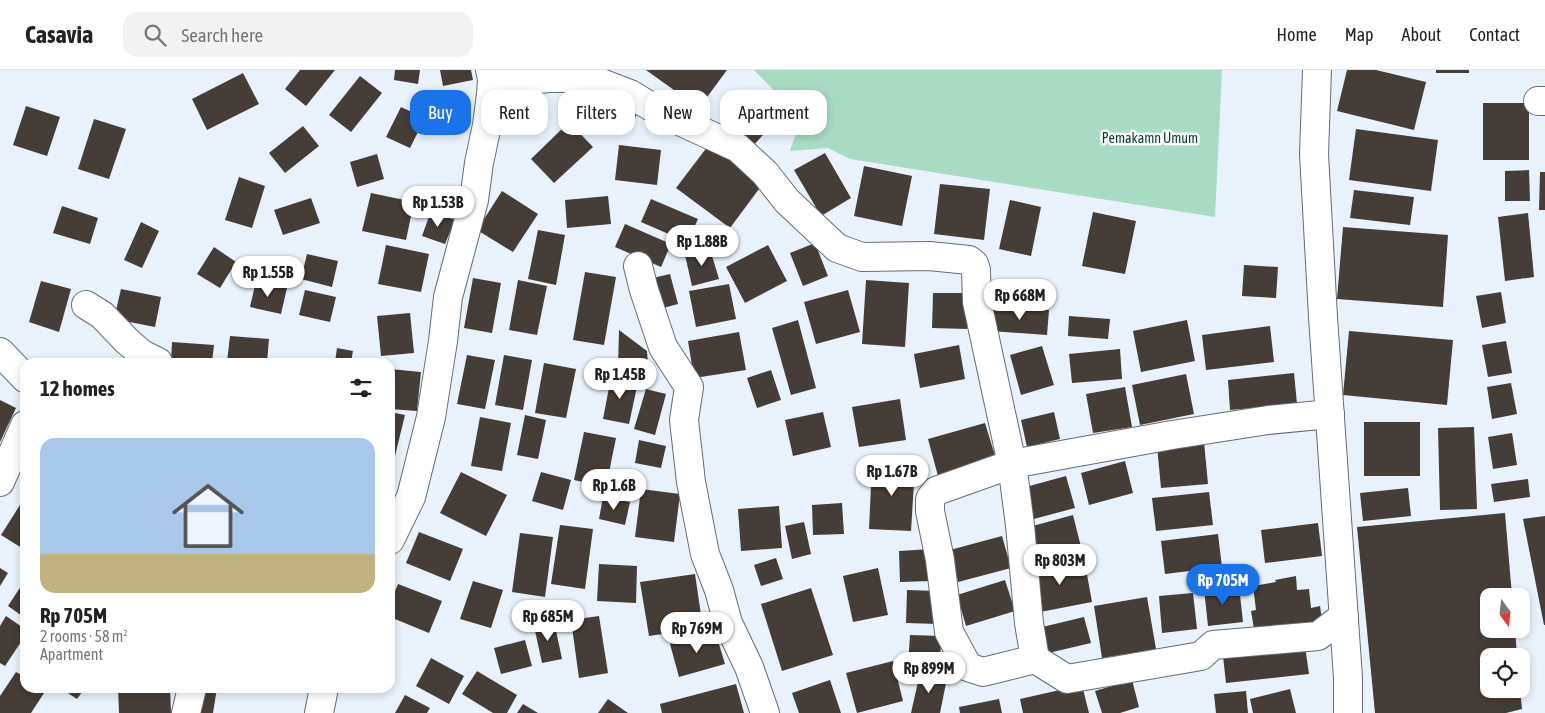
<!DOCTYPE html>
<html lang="en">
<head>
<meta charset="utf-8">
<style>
  :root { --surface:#fff; --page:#f2f2f2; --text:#222; --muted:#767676; --line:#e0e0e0; --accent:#1a73e8 }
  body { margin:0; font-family:"Asap Condensed",sans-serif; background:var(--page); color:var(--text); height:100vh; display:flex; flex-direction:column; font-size:19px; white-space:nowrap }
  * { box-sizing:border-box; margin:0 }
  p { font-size:16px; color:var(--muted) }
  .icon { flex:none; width:28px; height:28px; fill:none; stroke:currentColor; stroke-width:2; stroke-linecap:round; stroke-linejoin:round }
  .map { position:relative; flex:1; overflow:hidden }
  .side { position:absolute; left:20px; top:288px; width:375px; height:335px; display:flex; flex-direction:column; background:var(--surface); border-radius:15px; box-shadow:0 2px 8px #0003 }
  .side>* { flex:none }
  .top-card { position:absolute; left:410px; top:20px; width:475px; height:45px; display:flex; gap:10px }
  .needle { width:32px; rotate:165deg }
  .fabs { position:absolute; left:1480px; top:518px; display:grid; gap:10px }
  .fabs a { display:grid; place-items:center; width:50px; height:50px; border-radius:10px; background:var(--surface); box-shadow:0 2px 8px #0003; font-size:25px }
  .price { position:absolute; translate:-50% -42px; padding:0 11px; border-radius:18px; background:#fff; color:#222; font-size:16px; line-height:32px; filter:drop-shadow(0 1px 2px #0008) }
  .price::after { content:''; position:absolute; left:50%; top:30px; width:15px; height:11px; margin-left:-8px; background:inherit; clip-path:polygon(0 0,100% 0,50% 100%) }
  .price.active { background:var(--accent); color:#fff }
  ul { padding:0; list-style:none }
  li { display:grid; align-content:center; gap:10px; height:265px; padding:0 20px }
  li span { display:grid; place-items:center; height:155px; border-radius:15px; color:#555 }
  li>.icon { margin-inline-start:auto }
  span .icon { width:90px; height:90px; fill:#fffc; stroke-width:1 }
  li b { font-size:21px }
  h2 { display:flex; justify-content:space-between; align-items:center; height:60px; padding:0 20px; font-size:21px }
  .chip { padding:0 18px; border-radius:15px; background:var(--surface); box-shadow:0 2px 8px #0003; font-size:18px; line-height:45px }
  .chip.active { background:var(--accent); color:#fff }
  header { display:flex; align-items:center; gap:30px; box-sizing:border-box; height:70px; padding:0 25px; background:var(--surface); border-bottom:1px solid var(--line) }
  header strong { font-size:24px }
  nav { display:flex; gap:28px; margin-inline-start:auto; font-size:18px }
  .search { width:350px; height:45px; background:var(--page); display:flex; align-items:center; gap:12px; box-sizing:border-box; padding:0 18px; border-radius:15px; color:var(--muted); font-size:19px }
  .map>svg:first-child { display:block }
  .green { fill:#a7dbc3 }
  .building { fill:#453d37 }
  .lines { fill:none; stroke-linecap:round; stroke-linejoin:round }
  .minor-casing { stroke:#656c74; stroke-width:30 }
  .minor { stroke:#fff; stroke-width:28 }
  .labels { text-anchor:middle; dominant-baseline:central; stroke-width:5; stroke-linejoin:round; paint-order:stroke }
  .park-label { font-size:14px; fill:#073d2b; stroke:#fefefe }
</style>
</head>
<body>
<header>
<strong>Casavia</strong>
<div class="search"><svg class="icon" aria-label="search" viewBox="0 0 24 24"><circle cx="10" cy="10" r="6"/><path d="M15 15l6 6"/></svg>Search here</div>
<nav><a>Home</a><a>Map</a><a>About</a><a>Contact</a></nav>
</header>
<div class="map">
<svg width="1545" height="643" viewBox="0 0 1545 643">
  <rect width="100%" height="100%" fill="#e9f2fb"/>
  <polygon class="green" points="754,0 1222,0 1215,147 850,89 828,78 790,81 801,48"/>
  <g class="building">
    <polygon points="300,0 335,0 306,36 285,19"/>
    <polygon points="395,0 420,0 418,14 394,10"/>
    <polygon points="440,0 471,0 473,10 443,16"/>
    <polygon points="646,0 727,0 699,38"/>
    <polygon points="1347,0 1376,0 1426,12 1414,60 1337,41"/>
    <rect x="1436" y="0" width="33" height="3"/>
    <polygon points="243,3 259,34 207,60 192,29"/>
    <polygon points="360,6 382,23 351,62 329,45"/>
    <polygon points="592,18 639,39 631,57 583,37"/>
    <rect x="1483" y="33" width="46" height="57"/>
    <polygon points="733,34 763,65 751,78 721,45"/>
    <polygon points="26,36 60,47 47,86 13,75"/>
    <polygon points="401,37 425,48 410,78 386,67"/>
    <polygon points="94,49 126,59 109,109 78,99"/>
    <polygon points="569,52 593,77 554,113 531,89"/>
    <polygon points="303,56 319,76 285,103 269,83"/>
    <polygon points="1356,59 1438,70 1431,121 1349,110"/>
    <polygon points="711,72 765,111 730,158 676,118"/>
    <polygon points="619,75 661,80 657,115 615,110"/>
    <polygon points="825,83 851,128 821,146 794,100"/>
    <polygon points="377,84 384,109 357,117 350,92"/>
    <polygon points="864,96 912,106 902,156 854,146"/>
    <polygon points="1529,100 1530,131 1505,131 1505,101"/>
    <polygon points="1540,102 1545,102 1545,140 1539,140"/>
    <polygon points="239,107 265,116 252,158 225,150"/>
    <polygon points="940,114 990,119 984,170 934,164"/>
    <polygon points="1354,120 1414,127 1410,155 1350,148"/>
    <polygon points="502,121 538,144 513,182 477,160"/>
    <polygon points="371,123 414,132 406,170 362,161"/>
    <polygon points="608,126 611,154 567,158 565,130"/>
    <polygon points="311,128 320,153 283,165 274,140"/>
    <polygon points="651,129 698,149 687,172 641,152"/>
    <polygon points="1010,130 1041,137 1031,186 999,179"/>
    <polygon points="62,136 98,148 90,174 53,163"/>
    <polygon points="431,141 455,150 445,174 422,166"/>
    <polygon points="1093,142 1136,151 1125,204 1082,196"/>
    <polygon points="1528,143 1534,207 1505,211 1498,147"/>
    <polygon points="141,152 159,161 142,198 124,190"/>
    <polygon points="625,154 671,174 661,197 615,177"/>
    <polygon points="1343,157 1448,165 1443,237 1337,229"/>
    <polygon points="538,160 565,165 556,215 528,209"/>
    <polygon points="815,173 828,206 803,216 790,183"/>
    <polygon points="386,175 429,184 421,222 378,214"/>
    <polygon points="768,175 787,211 745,233 726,197"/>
    <polygon points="214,177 236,192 220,218 197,204"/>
    <polygon points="710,179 719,209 692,216 685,185"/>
    <polygon points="307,184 338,191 332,217 301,209"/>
    <polygon points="1244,195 1278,197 1276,228 1242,226"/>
    <polygon points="585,202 616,207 604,275 573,270"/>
    <polygon points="670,204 678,234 652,241 644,210"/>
    <polygon points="473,208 501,213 492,263 464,258"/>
    <polygon points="518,210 547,216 537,265 509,260"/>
    <polygon points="866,210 909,213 905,277 862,274"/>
    <polygon points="41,211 71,219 59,262 29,252"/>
    <polygon points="256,211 287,218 281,244 250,237"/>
    <polygon points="729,214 736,249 696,257 689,221"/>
    <polygon points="121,219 161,227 155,257 114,249"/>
    <polygon points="305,220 336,227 330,252 299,245"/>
    <polygon points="848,220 860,262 816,274 804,232"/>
    <polygon points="1501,222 1506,253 1482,258 1476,226"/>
    <polygon points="933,223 968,223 967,259 932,258"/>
    <polygon points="993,236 1049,240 1047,265 991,261"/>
    <polygon points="410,243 414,283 381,286 377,246"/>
    <polygon points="1069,246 1110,249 1108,269 1068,266"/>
    <polygon points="798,250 816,318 791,325 772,258"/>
    <polygon points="1187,250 1195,291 1141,302 1133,261"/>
    <polygon points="1270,256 1274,292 1206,300 1202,265"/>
    <polygon points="619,260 647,281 649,308 618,298"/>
    <polygon points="1349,261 1453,270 1447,335 1343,325"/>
    <polygon points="739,262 746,300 694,308 688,271"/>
    <polygon points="230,266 269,269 267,292 227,292"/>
    <polygon points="1506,271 1512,303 1488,307 1482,275"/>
    <polygon points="172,272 214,275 212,292 171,292"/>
    <polygon points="959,275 965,309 920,318 914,284"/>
    <polygon points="1042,276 1054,315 1021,325 1010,285"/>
    <polygon points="337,278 353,281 351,292 335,292"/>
    <polygon points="1120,279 1122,309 1072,313 1069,284"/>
    <polygon points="467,285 495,290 485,339 457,334"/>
    <polygon points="504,285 532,290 523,340 495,335"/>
    <polygon points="82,288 112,291 111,292 81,292"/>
    <polygon points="544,293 576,299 566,348 535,343"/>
    <polygon points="390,299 421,302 417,341 390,339"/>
    <polygon points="771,300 781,330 757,338 747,308"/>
    <polygon points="1294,303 1297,334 1230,340 1228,310"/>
    <polygon points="1186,304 1194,344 1140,355 1132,315"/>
    <polygon points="611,307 638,312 629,354 603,349"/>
    <polygon points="1511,313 1517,344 1492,349 1487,317"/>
    <polygon points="1125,317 1132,357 1093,363 1086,324"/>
    <polygon points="646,319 666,324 655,365 634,359"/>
    <polygon points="900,329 906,370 859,377 852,337"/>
    <polygon points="0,330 16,338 0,372"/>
    <polygon points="390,342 405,345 391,402 390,402"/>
    <polygon points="823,342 831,377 793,386 785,350"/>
    <polygon points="1054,342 1060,369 1027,377 1021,350"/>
    <polygon points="525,345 546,350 538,389 517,385"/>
    <polygon points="480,347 511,353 502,401 471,396"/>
    <rect x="1364" y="352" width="56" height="54"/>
    <polygon points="985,353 996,389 938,406 928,369"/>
    <polygon points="1474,357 1477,439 1440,440 1438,358"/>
    <polygon points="584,362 616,368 606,417 574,410"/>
    <polygon points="1512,363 1517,395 1493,399 1488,367"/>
    <polygon points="639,370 666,376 661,398 635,393"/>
    <polygon points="1204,372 1208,414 1161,418 1157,376"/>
    <polygon points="1125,391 1133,423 1089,435 1081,403"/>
    <polygon points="872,394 915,396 911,461 869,459"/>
    <polygon points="461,402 507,425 486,466 440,443"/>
    <polygon points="541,402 571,410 563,440 532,431"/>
    <polygon points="1066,406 1075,438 1030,450 1022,418"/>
    <polygon points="1528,409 1530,427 1494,432 1491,414"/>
    <polygon points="1408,418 1411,446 1363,451 1360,423"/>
    <polygon points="641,419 680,424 674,472 635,467"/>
    <polygon points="1209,422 1213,455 1156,461 1152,428"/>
    <polygon points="603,427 630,432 625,455 599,449"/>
    <polygon points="842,433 844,464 813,465 812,435"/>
    <polygon points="20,435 25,438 25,480 1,465"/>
    <polygon points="779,436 782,478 741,481 738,439"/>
    <polygon points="1505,443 1512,526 1489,526 1489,559 1515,559 1517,586 1489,586 1489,619 1520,619 1522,639 1506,643 1375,643 1357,457"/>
    <polygon points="1073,445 1081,477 1037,489 1029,457"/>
    <polygon points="1545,446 1545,555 1544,555 1523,449"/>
    <polygon points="804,452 811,484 792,489 785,456"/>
    <polygon points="1318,453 1322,486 1265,493 1261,460"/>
    <polygon points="560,455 593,459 585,519 551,514"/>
    <polygon points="419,462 463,479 450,511 406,493"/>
    <polygon points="520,463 553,467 545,527 512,522"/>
    <polygon points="1218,464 1222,497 1165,504 1161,471"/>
    <polygon points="1002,466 1011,498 958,512 950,480"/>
    <polygon points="930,479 932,511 900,512 899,481"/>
    <polygon points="776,488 783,509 761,516 754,495"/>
    <polygon points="1084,488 1092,532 1035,543 1027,499"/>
    <polygon points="599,494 637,496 636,533 597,531"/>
    <polygon points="0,498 8,503 0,516"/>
    <polygon points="878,498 888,545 853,552 843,506"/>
    <polygon points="695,504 703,558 649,566 640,512"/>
    <polygon points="1296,506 1297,520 1309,519 1311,538 1320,536 1323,556 1255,565 1251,541 1256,540 1253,516 1276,512 1275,510"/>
    <polygon points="25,510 25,548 8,536"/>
    <polygon points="1005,510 1015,541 966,556 957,525"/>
    <polygon points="473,511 503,520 491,558 460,549"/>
    <polygon points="398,514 442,531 429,563 390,547 390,533"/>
    <polygon points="1239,516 1243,552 1208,556 1204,519"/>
    <polygon points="811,518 833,585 782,601 761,534"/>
    <polygon points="907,520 938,521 938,554 906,553"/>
    <polygon points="1193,523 1197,559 1162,563 1159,526"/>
    <polygon points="1147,527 1156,579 1102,588 1094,536"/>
    <polygon points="6,546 25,559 25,566 5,596 0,593 0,556"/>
    <polygon points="599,546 608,603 579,608 571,550"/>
    <polygon points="1084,547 1091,573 1044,584 1038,558"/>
    <polygon points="554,551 562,589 542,593 534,556"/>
    <polygon points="715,561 725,594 679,607 670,574"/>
    <polygon points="910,565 941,566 940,599 908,598"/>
    <polygon points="525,570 532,596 501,604 494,578"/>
    <polygon points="1305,576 1309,604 1226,613 1223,586"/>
    <polygon points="431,588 464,606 449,634 416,616"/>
    <polygon points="893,591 903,631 857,643 846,603"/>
    <polygon points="477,601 517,625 507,643 493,643 462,624"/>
    <polygon points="16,602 25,607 25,618 41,618 46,620 31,643 0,643 0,626"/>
    <polygon points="920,603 947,608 940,643 911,643"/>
    <polygon points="830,610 841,643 799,643 792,623"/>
    <polygon points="1132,610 1139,637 1120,643 1102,643 1095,621"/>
    <polygon points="736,614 744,643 662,643 660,634"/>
    <polygon points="1082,615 1089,643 1023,643 1020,629"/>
    <polygon points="60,618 85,618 77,629"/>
    <polygon points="118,618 170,618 171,643 119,643"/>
    <polygon points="194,618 217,618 213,643 189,643"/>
    <polygon points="364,618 377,618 376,621"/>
    <polygon points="1290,619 1296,643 1253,643 1250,629"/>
    <polygon points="1246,621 1248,643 1216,643 1214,624"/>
    <polygon points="405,625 430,638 427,643 395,643"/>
    <polygon points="608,629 628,643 598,643"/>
    <polygon points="999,629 1002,643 960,643 959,637"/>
    <polygon points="523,634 538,643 517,643"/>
  </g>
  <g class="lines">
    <defs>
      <g id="minor">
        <polyline points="1317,0 1314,84 1323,247 1348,608 1348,643"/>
        <polyline points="492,9 519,11 549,8 577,8 596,11 630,24 660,42 738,78 765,103 787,131 837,178 862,187 929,186 969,190 974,194 976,200 977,232 1012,394 1020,455 1029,553 1035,589"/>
        <polyline points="1538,31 1545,31"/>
        <polyline points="638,196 644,220 663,277 689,317 684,350 691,412 705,484 719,520 728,553 749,597 765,643"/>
        <polyline points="86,235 102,245 127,271 142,284 158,292"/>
        <polyline points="0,282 25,308"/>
        <polyline points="1330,344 1268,350 1172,365 1012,394 936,421 930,429 930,441 940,490 949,562 968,597 983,602 1035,589 1067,609 1201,586 1213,575 1318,566 1344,546"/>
        <polyline points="0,412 25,355"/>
        <polyline points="390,470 411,427 431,347 443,271 448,227 474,130 479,93 487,55 491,24 492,9 490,0"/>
        <polyline points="186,643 192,618"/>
        <polyline points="319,643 324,618"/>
      </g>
    </defs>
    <use href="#minor" class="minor-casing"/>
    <use href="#minor" class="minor"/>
  </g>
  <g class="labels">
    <g class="park-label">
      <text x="1150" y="68">Pemakamn Umum</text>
    </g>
  </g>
</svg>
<div class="fabs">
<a><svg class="needle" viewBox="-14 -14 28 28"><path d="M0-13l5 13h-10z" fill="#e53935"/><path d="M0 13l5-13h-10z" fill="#767676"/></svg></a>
<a><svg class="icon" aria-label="locate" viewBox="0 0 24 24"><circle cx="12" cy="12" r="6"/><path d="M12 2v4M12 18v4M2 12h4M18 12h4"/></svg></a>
</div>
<b class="price" style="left:438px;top:158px">Rp 1.53B</b>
<b class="price" style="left:702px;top:197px">Rp 1.88B</b>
<b class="price" style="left:268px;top:228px">Rp 1.55B</b>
<b class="price" style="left:1020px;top:251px">Rp 668M</b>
<b class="price" style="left:620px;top:330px">Rp 1.45B</b>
<b class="price" style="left:892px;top:427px">Rp 1.67B</b>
<b class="price" style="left:614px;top:441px">Rp 1.6B</b>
<b class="price" style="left:1060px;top:516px">Rp 803M</b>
<b class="price active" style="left:1223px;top:536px">Rp 705M</b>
<b class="price" style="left:548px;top:572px">Rp 685M</b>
<b class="price" style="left:697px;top:584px">Rp 769M</b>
<b class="price" style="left:929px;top:624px">Rp 899M</b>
<div class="top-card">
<a class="chip active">Buy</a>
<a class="chip">Rent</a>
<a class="chip">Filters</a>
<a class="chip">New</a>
<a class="chip">Apartment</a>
</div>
<section class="side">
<h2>12 homes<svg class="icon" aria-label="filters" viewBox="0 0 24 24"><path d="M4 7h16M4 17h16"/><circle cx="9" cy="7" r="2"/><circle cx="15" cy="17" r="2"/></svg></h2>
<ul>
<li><span style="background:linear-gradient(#a9c7e8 75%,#c2b280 0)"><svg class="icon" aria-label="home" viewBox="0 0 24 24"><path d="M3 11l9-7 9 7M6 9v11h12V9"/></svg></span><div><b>Rp 705M</b><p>2 rooms · 58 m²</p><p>Apartment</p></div></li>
</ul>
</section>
</div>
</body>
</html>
